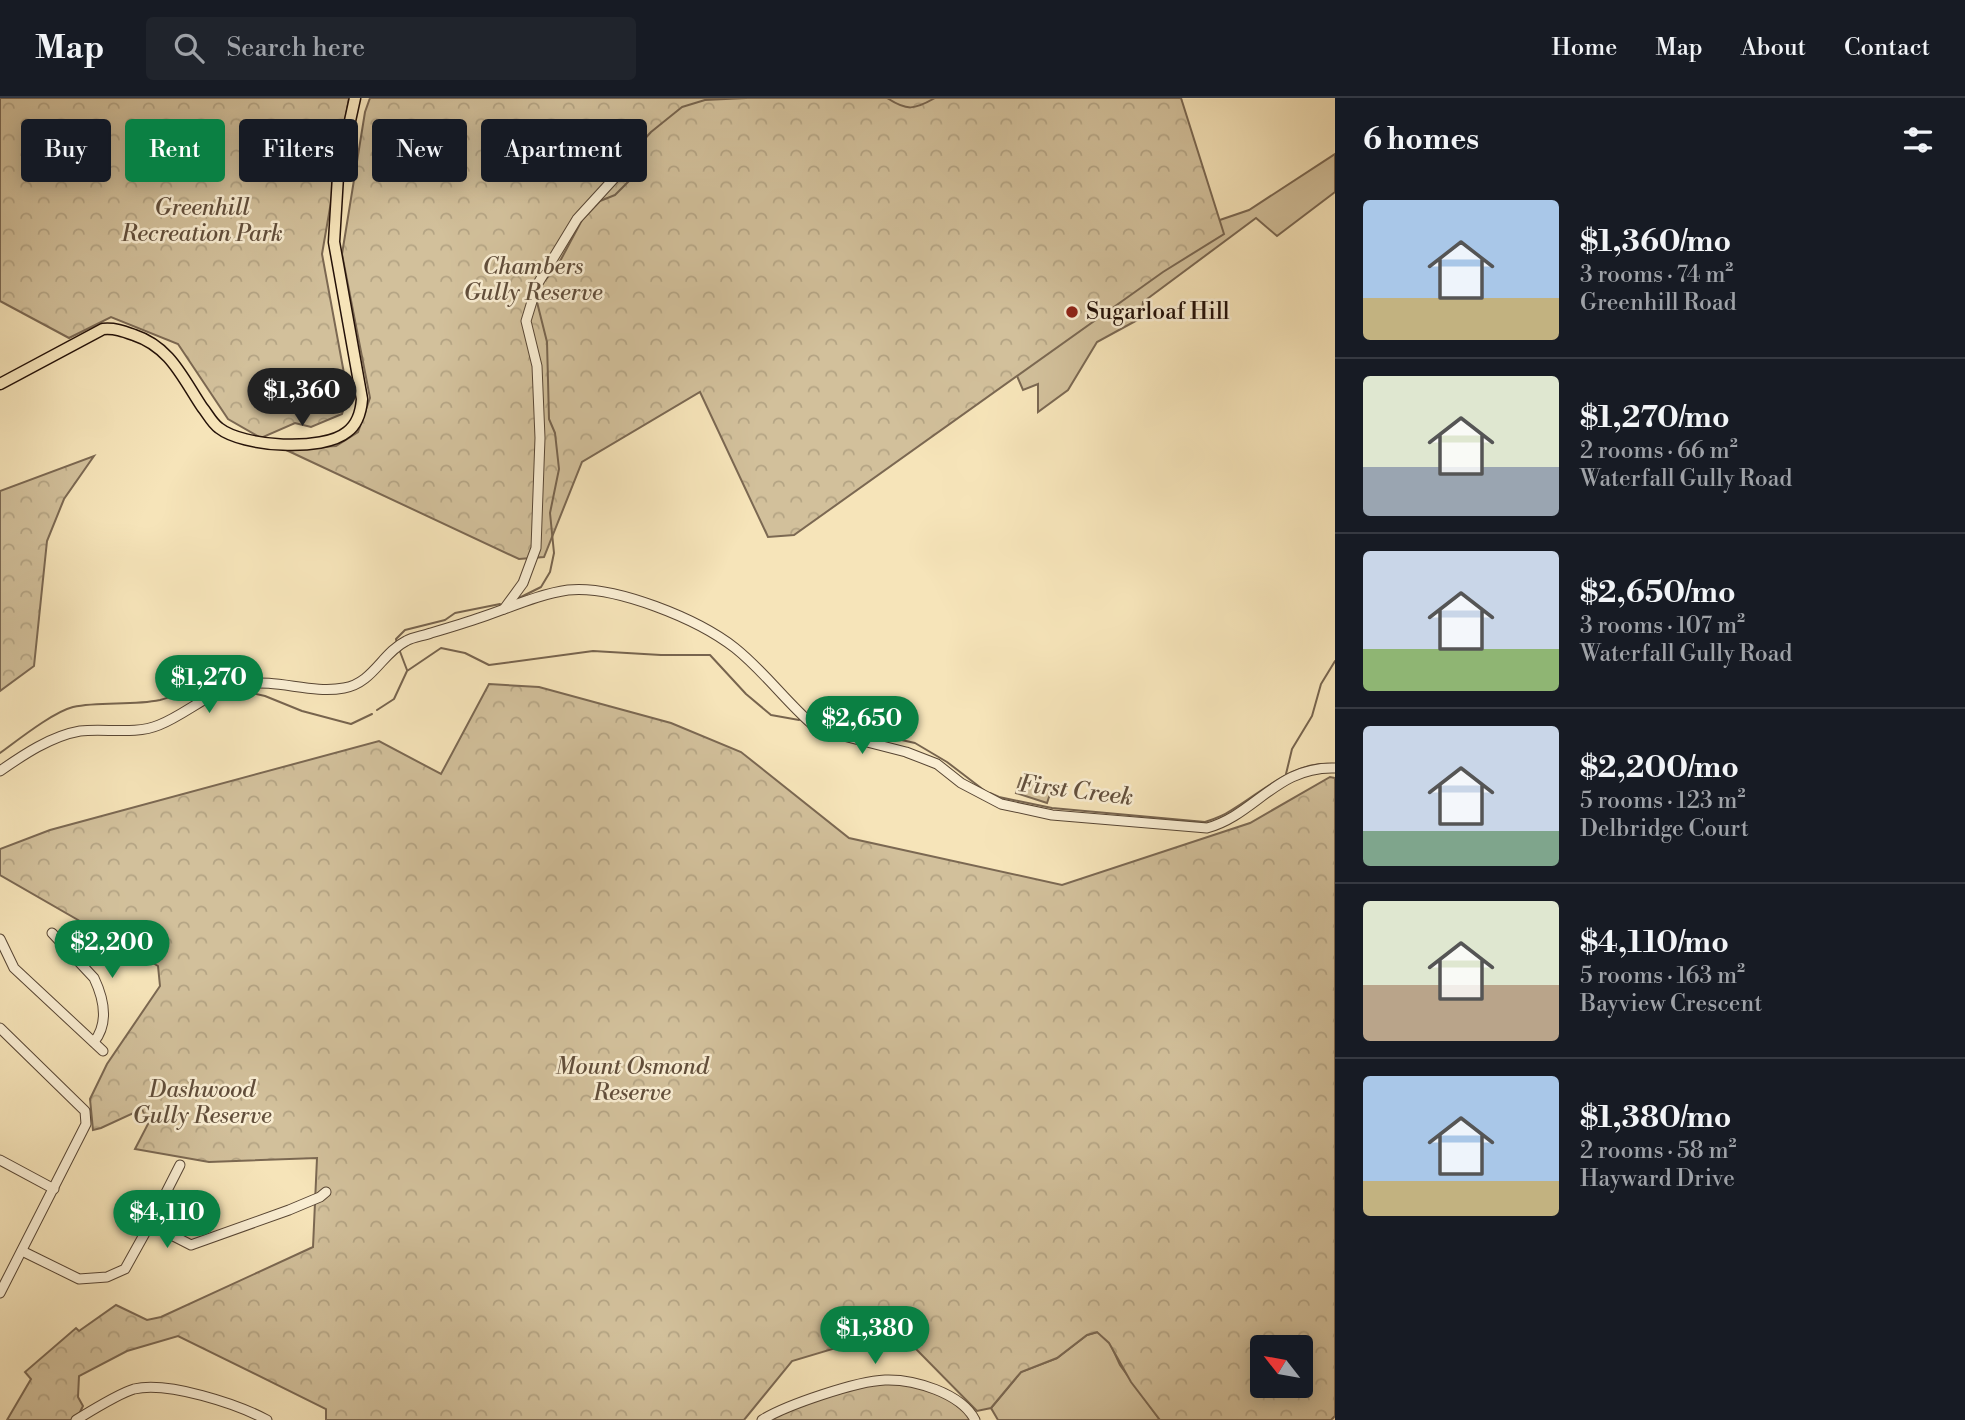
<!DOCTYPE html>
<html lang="en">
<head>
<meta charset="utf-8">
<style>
  :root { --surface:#171b24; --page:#20242c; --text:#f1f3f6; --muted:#9ea1a6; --line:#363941; --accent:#0b8043 }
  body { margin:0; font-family:"Libre Bodoni",serif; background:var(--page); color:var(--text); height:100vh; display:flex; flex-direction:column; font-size:26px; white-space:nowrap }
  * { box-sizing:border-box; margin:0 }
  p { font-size:23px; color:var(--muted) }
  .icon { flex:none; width:38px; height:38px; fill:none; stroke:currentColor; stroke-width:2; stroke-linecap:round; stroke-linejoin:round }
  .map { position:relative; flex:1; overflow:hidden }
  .side { display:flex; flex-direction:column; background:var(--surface); width:630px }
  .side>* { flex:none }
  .top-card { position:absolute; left:21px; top:21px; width:665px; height:63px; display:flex; gap:14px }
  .needle { width:46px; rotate:301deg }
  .tools { position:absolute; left:1250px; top:1237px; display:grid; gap:14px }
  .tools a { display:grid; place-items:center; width:63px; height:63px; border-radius:7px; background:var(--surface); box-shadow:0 4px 18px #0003; font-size:35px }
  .price { position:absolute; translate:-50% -60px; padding:0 16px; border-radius:24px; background:var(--accent); color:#fff; font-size:23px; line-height:46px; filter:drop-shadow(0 2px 4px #0008) }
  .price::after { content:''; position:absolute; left:50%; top:42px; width:21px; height:16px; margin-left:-10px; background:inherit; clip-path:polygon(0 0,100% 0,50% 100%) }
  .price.current { background:#222; color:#fff }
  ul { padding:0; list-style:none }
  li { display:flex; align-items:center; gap:21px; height:175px; padding:0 28px }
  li+li { border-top:2px solid var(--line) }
  li span { display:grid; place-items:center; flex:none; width:196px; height:140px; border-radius:7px; color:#555 }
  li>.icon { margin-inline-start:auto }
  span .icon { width:84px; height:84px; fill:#fffc; stroke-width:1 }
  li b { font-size:30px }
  h2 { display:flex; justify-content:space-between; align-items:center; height:84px; padding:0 28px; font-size:30px }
  .chip { padding:0 24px; border-radius:7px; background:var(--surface); box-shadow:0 4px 18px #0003; font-size:24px; line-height:63px }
  .chip.current { background:var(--accent); color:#fff }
  header { display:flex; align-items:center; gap:42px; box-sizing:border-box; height:98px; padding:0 35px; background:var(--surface); border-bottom:2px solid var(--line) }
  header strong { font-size:33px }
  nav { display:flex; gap:38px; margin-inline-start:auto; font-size:24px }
  .search { width:490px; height:63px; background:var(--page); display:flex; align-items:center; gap:18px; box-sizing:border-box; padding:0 24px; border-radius:7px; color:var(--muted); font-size:26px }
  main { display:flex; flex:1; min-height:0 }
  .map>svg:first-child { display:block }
  .grass { fill:#d2c09b; stroke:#7b6852; stroke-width:2 }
  .park { fill:url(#park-crowns); stroke:#7b6852; stroke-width:2; fill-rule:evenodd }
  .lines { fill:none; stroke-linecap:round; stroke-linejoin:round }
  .stream { stroke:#77644e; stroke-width:2 }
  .minor-casing { stroke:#584634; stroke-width:11 }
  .major-casing { stroke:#241108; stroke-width:13 }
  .minor { stroke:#f9edd2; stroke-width:9 }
  .major { stroke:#f6e4b9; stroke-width:10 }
  .poi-dot { fill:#8f2418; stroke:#f9edd2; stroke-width:2.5 }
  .labels { text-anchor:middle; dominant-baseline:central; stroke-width:5; stroke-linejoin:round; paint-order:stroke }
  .park-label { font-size:23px; font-style:italic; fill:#614e3b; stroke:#f9edd2 }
  .poi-label { font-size:23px; fill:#241108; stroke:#f9edd2; text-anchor:start }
  .water-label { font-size:24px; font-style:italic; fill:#63503d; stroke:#f9edd2 }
</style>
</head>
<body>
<header>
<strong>Map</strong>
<div class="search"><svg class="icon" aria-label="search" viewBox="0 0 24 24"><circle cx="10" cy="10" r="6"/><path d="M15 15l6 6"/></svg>Search here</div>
<nav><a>Home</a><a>Map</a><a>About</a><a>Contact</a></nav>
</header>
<main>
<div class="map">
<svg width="1335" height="1322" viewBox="0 0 1335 1322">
  <defs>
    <pattern id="park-crowns" width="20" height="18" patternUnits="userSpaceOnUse" patternTransform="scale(1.75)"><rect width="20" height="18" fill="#d2c09b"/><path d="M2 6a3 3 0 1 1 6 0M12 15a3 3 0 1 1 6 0" fill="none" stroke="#b4a484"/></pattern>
  </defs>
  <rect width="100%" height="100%" fill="#f6e4b9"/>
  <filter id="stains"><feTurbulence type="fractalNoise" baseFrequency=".00286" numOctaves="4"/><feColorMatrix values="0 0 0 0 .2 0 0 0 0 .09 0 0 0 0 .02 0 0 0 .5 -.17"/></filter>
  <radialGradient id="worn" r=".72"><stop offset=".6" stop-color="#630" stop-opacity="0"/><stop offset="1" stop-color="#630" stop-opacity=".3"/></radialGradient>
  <g class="grass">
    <polygon points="1335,56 1335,94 1277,138 1256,120 1143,204 1141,220 1097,244 1068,292 1038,314 1038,286 1023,292 997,231 1173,138 1249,112"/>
    <polygon points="1021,680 1052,690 1047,705 1016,695"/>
    <polygon points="1098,1234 1110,1245 1120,1267 1160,1322 998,1322 991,1310 1021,1274 1057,1260 1087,1237"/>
  </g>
  <g class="park">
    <polygon points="0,0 349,0 322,156 348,297 342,316 311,329 295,325 261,340 228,321 178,246 111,219 69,240 0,203"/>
    <polygon points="370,0 1181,0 1224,136 1163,174 794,437 768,439 700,294 582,364 544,459 519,461 284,351 336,348 358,334 370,300 342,156 365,14"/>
    <polygon points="94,358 64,401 47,443 34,568 0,593 0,393"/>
    <path d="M 489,586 L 539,589 L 671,625 L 741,654 L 849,740 L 1062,787 L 1250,725 L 1330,679 L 1335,680 L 1335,1318 L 1331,1322 L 1160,1322 L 1131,1284 L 1109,1245 L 1097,1234 L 1087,1237 L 1057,1260 L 1021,1274 L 991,1310 L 977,1313 L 917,1252 L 889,1234 L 792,1263 L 744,1322 L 326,1322 L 326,1311 L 178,1238 L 127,1253 L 79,1278 L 78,1299 L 83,1308 L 76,1322 L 7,1322 L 31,1281 L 25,1274 L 76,1230 L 79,1233 L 116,1207 L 147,1222 L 161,1219 L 313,1149 L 317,1060 L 209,1064 L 135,1051 L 148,1026 L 142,1011 L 101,1030 L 93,1032 L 90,1001 L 107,966 L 160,888 L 158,868 L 0,777 L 0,751 L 50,732 L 379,643 L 441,676 ZM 1262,1250 L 1300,1250 L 1300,1288 L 1262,1288 Z"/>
    <polygon points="885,1282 941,1295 975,1322 763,1322 786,1309"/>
  </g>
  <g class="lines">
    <g class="stream">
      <path d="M 887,0 C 907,13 914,12 935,0"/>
      <polyline points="545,182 558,167 582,122 600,103 615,97 629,83 641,45 651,34 682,9 705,2 746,0"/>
      <polyline points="517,501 541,489 550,474 554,455 550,415 559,371 555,335 549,321 547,244 537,204 542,187"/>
      <polyline points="397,546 396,541 405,532 445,522 455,515 500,506"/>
      <polyline points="399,551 407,572"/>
      <polyline points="239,592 265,598 302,613 351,626 372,616"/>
      <polyline points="377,612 394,601 407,573 441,550 465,555 489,567 593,553 661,557 710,557 746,596 771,617 799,622"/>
      <polyline points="816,623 915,645 947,664 985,693"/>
      <path d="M 0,655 C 18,642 53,614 73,609 C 101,603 131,608 160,602 C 181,597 199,582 221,587"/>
      <polyline points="1286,676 1292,651 1312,618 1321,586 1335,563"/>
      <path d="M 990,695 L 999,699 L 1052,710 L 1205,724 C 1214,721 1223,718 1230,713 C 1263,694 1293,662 1334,666"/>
    </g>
    <defs>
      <g id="minor">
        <polyline points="504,511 523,485 536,450 540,340 537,268 526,223 537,187 577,121 620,74 619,63"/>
        <path d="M 0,673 C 23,657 51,638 80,633 C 105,630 135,637 159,627 C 187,616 213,590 244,586 C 278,581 311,596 344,590 C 373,585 382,555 406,543 C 413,539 423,538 431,535 C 448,530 465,525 482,519 C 509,510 539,496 568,492 C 615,487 698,521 735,550 C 764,573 786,604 814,628 L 824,633 L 906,654 L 937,666 L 961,685 L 1001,706 L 1052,717 L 1207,730 C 1255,717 1277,668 1335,670"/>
        <path d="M 52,835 L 94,880 C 104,901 109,925 94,944"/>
        <polyline points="0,841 14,870 103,953"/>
        <polyline points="69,855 77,846"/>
        <polyline points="0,930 85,1013 86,1026 0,1195"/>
        <polyline points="0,1062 54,1091"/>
        <polyline points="150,1126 180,1067"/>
        <polyline points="22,1153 79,1181 107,1179 125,1171 150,1126 191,1147 289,1112 320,1099 326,1094"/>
        <path d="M 76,1322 C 89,1314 120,1295 134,1291 C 168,1283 237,1306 267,1322"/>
        <path d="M 762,1322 C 786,1307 857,1283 885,1282 C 914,1281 961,1295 975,1322"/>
      </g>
      <path id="major" d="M 0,286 L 103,231 C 115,230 123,233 134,237 C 170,249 182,279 202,309 C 208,316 211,324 219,330 C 243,349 323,354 347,334 C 358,326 361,314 362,301 L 334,144 L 338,78 L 355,0"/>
    </defs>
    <use href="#minor" class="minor-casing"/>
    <use href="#major" class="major-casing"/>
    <use href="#minor" class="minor"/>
    <use href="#major" class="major"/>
  </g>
  <circle class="poi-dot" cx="1072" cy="214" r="7"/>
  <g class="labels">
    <g class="park-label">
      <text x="202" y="110">Greenhill<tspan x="202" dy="26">Recreation Park</tspan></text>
      <text x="533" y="169">Chambers<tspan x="533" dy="26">Gully Reserve</tspan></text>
      <text x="632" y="969">Mount Osmond<tspan x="632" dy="26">Reserve</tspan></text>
      <text x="202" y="992">Dashwood<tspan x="202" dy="26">Gully Reserve</tspan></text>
    </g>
    <g class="poi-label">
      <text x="1086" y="214">Sugarloaf Hill</text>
    </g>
    <g class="water-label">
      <text transform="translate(1076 693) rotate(7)">First Creek</text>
    </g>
  </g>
  <rect width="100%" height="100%" filter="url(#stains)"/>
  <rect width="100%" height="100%" fill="url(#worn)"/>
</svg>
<div class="tools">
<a><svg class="needle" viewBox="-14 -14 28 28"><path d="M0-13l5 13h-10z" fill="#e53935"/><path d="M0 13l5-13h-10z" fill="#9ea1a6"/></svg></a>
</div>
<b class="price current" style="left:302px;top:330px">$1,360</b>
<b class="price" style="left:209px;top:617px">$1,270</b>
<b class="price" style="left:862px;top:658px">$2,650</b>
<b class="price" style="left:112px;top:882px">$2,200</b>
<b class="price" style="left:167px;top:1152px">$4,110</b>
<b class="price" style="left:875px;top:1268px">$1,380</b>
<div class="top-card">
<a class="chip">Buy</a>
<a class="chip current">Rent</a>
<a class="chip">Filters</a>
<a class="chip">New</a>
<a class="chip">Apartment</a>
</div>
</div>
<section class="side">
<h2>6 homes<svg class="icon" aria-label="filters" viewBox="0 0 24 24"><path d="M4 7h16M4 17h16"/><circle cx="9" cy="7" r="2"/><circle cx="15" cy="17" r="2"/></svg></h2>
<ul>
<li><span style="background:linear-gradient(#a9c7e8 70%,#c2b280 0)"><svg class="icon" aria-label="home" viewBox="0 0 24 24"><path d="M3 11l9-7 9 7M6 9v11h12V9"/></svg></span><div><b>$1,360/mo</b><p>3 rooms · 74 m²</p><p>Greenhill Road</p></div></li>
<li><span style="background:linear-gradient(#dfe7d0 65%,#9aa5b1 0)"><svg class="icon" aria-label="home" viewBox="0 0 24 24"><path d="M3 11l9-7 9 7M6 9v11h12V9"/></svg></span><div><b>$1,270/mo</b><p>2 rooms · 66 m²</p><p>Waterfall Gully Road</p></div></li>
<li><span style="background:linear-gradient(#c9d6e8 70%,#8fb573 0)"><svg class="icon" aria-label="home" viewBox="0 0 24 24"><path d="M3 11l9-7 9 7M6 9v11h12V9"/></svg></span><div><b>$2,650/mo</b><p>3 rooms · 107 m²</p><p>Waterfall Gully Road</p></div></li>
<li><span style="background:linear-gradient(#c9d6e8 75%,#7fa58c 0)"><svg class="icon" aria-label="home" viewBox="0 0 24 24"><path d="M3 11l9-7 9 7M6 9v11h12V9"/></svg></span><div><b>$2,200/mo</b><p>5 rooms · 123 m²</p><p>Delbridge Court</p></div></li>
<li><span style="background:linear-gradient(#dfe7d0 60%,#b9a48a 0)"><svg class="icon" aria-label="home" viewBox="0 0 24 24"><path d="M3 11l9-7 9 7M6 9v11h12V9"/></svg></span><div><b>$4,110/mo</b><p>5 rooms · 163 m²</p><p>Bayview Crescent</p></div></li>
<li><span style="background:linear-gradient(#a9c7e8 75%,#c2b280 0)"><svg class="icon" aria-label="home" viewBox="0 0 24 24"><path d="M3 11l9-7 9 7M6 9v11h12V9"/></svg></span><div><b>$1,380/mo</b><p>2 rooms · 58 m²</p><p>Hayward Drive</p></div></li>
</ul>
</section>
</main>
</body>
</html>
